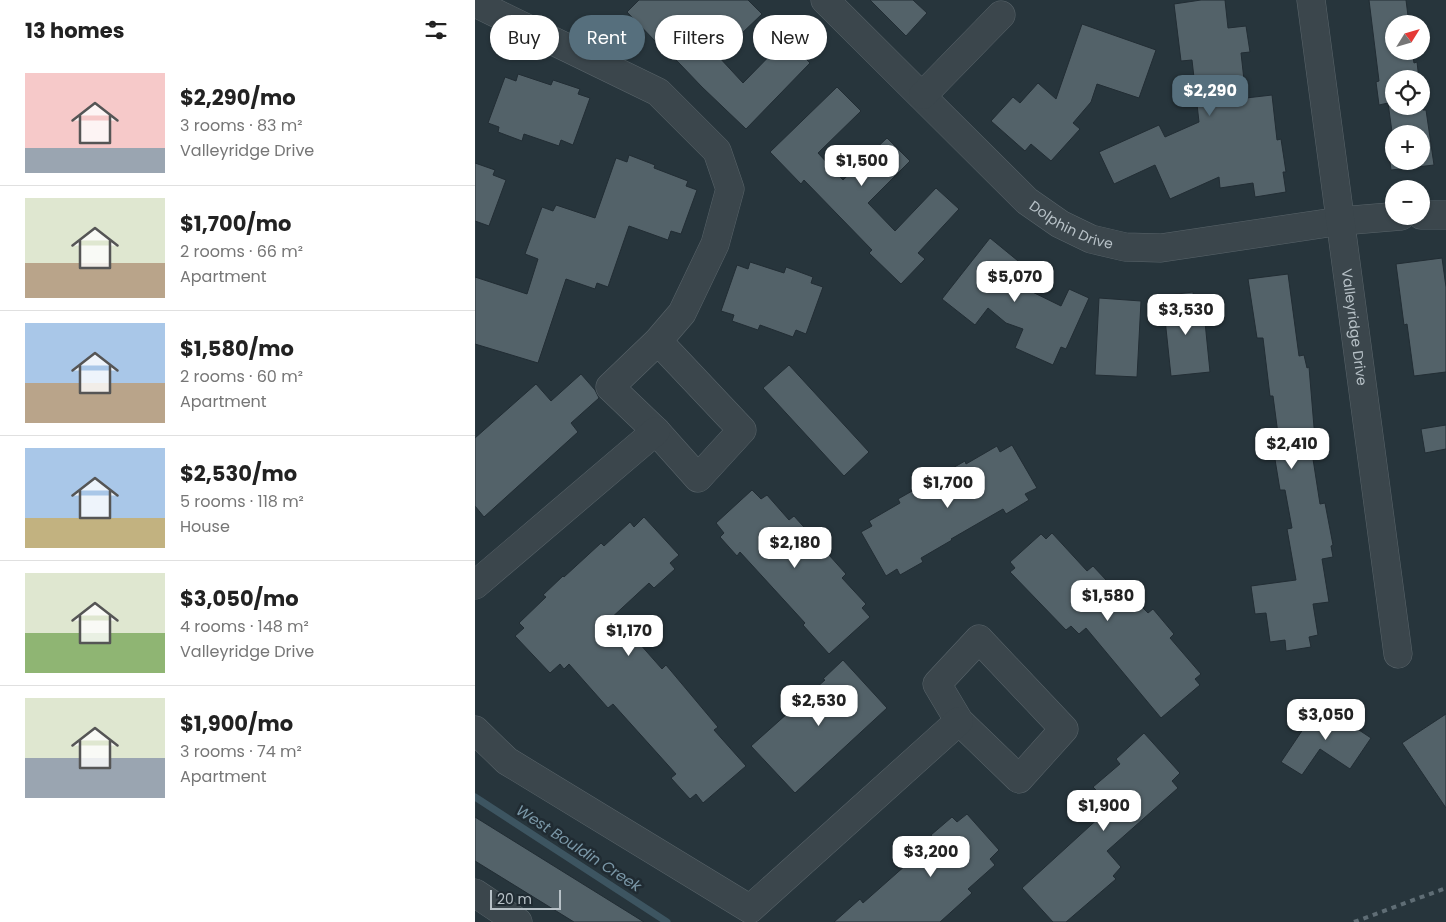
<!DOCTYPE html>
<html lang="en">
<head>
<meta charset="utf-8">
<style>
  :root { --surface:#fff; --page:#f2f2f2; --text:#222; --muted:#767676; --line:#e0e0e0; --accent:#566f7d }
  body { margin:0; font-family:Poppins,sans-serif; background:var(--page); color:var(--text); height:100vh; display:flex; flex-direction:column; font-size:19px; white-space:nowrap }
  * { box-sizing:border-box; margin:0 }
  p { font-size:16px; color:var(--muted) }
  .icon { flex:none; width:28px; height:28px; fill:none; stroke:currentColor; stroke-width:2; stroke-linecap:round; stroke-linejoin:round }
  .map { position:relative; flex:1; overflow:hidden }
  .details { display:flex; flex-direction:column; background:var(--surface); width:475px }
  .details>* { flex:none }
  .banner { position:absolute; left:15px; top:15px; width:475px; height:45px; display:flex; gap:10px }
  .needle { width:32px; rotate:53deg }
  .tools { position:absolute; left:910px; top:15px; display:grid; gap:10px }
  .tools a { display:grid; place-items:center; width:45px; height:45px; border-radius:50%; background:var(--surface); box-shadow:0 1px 4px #0004; font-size:25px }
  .scale { position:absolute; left:15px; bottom:12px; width:71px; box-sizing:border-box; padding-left:5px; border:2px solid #b7c1c7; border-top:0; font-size:14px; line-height:18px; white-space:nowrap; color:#b7c1c7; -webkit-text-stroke:4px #202b32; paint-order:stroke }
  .price { position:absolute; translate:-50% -42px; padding:0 11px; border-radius:10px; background:#fff; color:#222; font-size:16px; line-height:32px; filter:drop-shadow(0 1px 2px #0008) }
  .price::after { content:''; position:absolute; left:50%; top:30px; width:15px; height:11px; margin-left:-8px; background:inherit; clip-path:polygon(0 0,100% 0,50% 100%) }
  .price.current { background:var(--accent); color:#fff }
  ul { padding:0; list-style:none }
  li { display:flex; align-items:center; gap:15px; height:125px; padding:0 25px }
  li+li { border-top:1px solid var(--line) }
  li span { display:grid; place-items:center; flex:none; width:140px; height:100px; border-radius:0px; color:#555 }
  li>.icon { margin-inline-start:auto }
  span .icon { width:60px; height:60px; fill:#fffc; stroke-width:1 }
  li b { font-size:21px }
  h2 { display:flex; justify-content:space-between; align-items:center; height:60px; padding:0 25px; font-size:21px }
  .chip { padding:0 18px; border-radius:22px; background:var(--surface); box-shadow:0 1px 4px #0004; font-size:18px; line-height:45px }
  .chip.current { background:var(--accent); color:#fff }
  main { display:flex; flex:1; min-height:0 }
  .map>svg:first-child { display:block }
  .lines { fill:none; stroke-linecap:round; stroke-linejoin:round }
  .stream { stroke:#3d5561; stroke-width:7 }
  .building { fill:#536269; stroke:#222d34; fill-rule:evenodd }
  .minor-casing { stroke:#59646a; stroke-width:29 }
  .minor { stroke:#3b464c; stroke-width:28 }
  .rail { stroke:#5f6d75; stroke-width:4; stroke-dasharray:5 5; stroke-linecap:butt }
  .labels { text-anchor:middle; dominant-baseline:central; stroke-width:5; stroke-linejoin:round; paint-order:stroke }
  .street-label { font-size:14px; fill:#b7c1c7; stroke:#202b32 }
  .water-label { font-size:15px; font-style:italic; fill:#7b98a8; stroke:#202b32 }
</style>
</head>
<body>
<main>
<section class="details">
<h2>13 homes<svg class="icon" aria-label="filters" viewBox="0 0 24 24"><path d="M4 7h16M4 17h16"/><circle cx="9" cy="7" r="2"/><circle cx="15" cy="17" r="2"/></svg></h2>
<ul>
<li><span style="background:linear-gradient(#f6c9c9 75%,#9aa5b1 0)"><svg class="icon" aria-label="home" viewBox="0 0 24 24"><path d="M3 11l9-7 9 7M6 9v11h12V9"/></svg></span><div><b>$2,290/mo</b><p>3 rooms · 83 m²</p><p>Valleyridge Drive</p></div></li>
<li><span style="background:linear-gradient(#dfe7d0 65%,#b9a48a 0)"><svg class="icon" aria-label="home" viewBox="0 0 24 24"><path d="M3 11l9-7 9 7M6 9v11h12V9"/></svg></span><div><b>$1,700/mo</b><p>2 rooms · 66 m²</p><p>Apartment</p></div></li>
<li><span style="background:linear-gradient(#a9c7e8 60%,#b9a48a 0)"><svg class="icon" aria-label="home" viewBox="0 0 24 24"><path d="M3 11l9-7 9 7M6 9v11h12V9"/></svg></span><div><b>$1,580/mo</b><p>2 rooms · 60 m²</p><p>Apartment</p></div></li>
<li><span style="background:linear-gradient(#a9c7e8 70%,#c2b280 0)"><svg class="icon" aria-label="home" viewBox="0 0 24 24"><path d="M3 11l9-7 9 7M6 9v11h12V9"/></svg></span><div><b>$2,530/mo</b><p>5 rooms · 118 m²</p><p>House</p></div></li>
<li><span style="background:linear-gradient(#dfe7d0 60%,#8fb573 0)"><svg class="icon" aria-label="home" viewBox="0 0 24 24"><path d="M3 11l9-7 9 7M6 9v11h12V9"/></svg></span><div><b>$3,050/mo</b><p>4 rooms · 148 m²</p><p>Valleyridge Drive</p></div></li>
<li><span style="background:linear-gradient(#dfe7d0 60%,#9aa5b1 0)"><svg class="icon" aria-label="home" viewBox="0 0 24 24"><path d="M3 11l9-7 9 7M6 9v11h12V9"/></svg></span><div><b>$1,900/mo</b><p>3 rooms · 74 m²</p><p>Apartment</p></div></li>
</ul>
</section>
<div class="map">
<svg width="971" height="922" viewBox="0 0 971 922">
  <rect width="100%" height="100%" fill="#27353c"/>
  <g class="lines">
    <polyline class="stream" points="0,797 192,922"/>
  </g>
  <g class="building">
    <polygon points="164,0 273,0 287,14 243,56 268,83 311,39 335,63 271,129 227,87 182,40 181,42 152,12"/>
    <polygon points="395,0 438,0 452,13 431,36"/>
    <polygon points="726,0 750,0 753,28 771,26 775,52 766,53 771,98 797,95 802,140 806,139 811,172 808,172 811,192 780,197 778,183 745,188 744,177 695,199 680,165 639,184 624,152 684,125 690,137 724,122 717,60 706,61 699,4"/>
    <path d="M 894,0 L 931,0 L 934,24 L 919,24 L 919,51 L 937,51 L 939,63 L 942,62 L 944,79 L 919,79 L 919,106 L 946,106 L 946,99 L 948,110 L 951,110 L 959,165 L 916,170 L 912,140 L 918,139 L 913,103 L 904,105 L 901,82 L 904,81 ZM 919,134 L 946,134 L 946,161 L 919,161 Z"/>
    <polygon points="607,24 681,50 664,98 622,84 616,102 598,123 605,129 576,161 556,144 550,151 516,121 538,97 545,103 563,83 581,99"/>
    <polygon points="43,74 76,85 78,80 105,89 103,94 115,98 98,145 86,140 84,146 49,134 47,141 23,132 24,127 13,123 30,77 41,81"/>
    <polygon points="362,87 386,111 343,153 368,180 412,138 435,161 393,203 420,231 461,188 484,209 443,253 450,259 426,284 394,253 397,250 329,180 326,184 295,152"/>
    <polygon points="154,155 180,165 179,168 213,181 211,186 222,190 206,234 196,231 193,240 154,226 133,287 122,283 120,289 91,279 63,363 0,344 0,277 52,294 63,259 50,254 67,207 78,211 81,205 120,218 141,158 152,162"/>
    <polygon points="0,163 20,170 18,175 31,180 14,226 0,221"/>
    <polygon points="515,238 548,265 535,281 586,306 594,289 614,298 591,349 586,347 578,365 540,348 548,329 531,323 513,308 500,325 467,299"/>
    <polygon points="967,258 971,287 971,372 939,376 932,324 929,325 921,264"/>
    <polygon points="275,262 309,273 311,267 338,277 336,283 348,287 331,334 321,330 318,337 285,325 283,330 257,321 259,315 246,311 262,265 273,269"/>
    <polygon points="813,274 824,356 829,355 832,368 834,367 839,427 844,458 838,459 845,504 850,503 858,545 856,546 858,557 847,559 854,602 838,604 843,635 834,637 836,647 811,651 810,640 795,642 791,613 780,614 776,586 821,580 812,529 817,528 810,490 805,490 796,435 803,434 798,396 795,396 788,338 782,338 773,279"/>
    <polygon points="718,292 720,313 729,312 735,372 696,376 688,300 695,300 694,295"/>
    <polygon points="624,298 666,301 662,377 620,375"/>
    <polygon points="314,365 394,452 369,476 288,388"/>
    <polygon points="106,374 120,390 124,398 96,423 103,432 9,517 0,506 0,438 61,384 76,401"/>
    <polygon points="971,425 971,449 950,453 946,429"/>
    <polygon points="537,445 562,488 550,494 554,500 531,514 528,509 476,539 477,540 446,558 448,562 425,575 422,569 411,576 386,532 397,526 394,521 425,503 423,499 490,461 491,464 522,446 525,452"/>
    <polygon points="277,490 286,499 292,495 314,520 319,516 371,574 367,578 391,604 387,608 395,617 354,654 328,625 330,623 265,552 262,556 245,537 249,533 241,523"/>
    <polygon points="169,517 204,555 195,563 200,569 179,588 174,583 133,621 157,649 164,643 187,669 191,665 243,727 239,730 271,766 228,803 221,794 215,799 196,778 201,774 138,704 133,708 94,664 89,669 85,664 75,673 40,636 49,628 44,623 71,597 68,595 88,576 89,577 126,543 129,546 155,522 159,527"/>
    <polygon points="577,533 612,571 618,566 659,610 665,605 673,613 678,609 699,634 695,638 726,674 720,679 725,685 686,718 611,628 604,634 596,626 591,630 535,572 540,568 535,562 566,534 571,539"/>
    <polygon points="368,660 412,708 320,793 276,746 350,680 348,679"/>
    <polygon points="845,704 896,738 875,769 845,749 827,775 806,762"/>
    <polygon points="971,714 971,808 927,743"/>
    <polygon points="669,733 705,773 697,781 703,788 632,851 646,867 638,876 641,879 591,922 578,922 547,888 627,815 614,801 623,792 618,787 645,764 641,759"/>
    <polygon points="492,814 524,850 515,859 520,865 493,889 497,893 465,922 359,922 385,899 388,903 431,865 459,839 456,835 477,817 482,822"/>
    <polygon points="0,817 169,922 99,922 0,861"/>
  </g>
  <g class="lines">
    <defs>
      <g id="minor">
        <path id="s1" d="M 350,0 L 552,201 L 585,224 L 616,239 L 650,247 L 686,248 L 866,221 L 926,216"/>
        <path id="s2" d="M 836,0 L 923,654"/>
        <polyline points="0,3 183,92 242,151 255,189 240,244 207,313 183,341 135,387 181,431 223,478 267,430 183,341"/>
        <polyline points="448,95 526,15"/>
        <polyline points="946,215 971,215"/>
        <polyline points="0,585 181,431"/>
        <polygon points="504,639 589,729 544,779 484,721 462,684"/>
        <polyline points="0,730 32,761 275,909 484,721"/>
        <polyline points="0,893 43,922"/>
      </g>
    </defs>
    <use href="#minor" class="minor-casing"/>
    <use href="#minor" class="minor"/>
    <polyline class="rail" points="879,922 971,888"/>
  </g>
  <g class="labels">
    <g class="street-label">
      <text stroke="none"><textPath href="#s1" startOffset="336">Dolphin Drive</textPath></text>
      <text stroke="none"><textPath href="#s2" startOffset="330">Valleyridge Drive</textPath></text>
    </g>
    <g class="water-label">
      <text transform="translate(104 848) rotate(33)">West Bouldin Creek</text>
    </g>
  </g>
</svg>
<div class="tools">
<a><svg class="needle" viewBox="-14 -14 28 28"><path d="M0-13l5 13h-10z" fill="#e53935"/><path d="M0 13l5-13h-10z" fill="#767676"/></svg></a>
<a><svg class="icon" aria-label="locate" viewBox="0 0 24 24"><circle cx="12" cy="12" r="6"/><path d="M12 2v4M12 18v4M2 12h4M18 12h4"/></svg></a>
<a>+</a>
<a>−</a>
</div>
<div class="scale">20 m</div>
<b class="price current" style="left:735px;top:117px">$2,290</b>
<b class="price" style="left:387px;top:187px">$1,500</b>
<b class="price" style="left:540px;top:303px">$5,070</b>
<b class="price" style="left:711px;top:336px">$3,530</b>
<b class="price" style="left:817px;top:470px">$2,410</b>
<b class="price" style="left:473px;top:509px">$1,700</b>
<b class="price" style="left:320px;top:569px">$2,180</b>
<b class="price" style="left:633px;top:622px">$1,580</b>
<b class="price" style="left:154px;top:657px">$1,170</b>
<b class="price" style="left:344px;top:727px">$2,530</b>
<b class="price" style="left:851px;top:741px">$3,050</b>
<b class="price" style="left:629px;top:832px">$1,900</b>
<b class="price" style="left:456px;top:878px">$3,200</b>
<div class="banner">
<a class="chip">Buy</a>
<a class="chip current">Rent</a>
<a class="chip">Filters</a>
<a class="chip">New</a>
</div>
</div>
</main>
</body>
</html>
